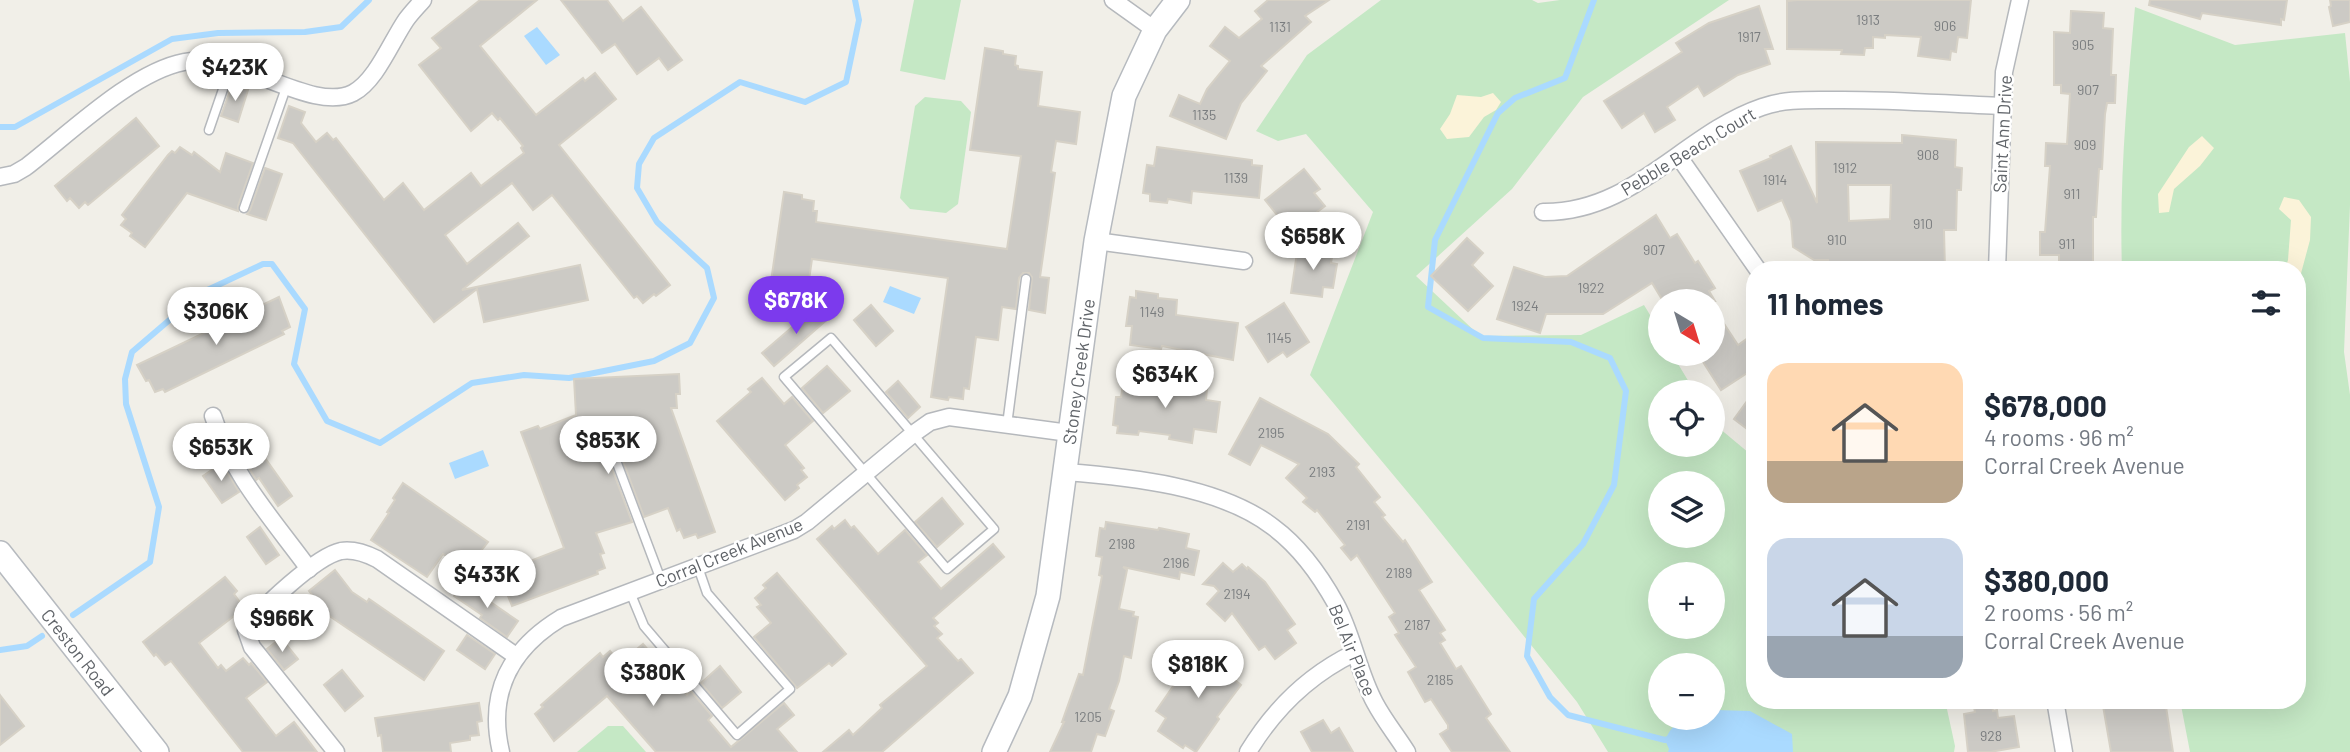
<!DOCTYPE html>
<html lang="en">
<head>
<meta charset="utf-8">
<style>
  :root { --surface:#fff; --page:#f6f6f7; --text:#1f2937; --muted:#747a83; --accent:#7c3aed }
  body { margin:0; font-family:Barlow,sans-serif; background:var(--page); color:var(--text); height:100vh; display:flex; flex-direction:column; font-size:26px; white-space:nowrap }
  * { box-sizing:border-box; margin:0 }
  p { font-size:23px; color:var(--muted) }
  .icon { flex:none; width:38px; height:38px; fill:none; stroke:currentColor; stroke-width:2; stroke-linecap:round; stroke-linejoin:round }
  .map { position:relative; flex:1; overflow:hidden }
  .sheet { position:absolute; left:1746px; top:261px; width:560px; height:448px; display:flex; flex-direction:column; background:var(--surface); border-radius:28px; box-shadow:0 7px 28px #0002 }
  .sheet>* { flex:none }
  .needle { width:46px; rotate:142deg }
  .tools { position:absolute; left:1648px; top:289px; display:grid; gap:14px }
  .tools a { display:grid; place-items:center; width:77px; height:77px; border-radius:50%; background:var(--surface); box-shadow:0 7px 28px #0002; font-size:35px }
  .price { position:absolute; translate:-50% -60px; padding:0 16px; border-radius:24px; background:#fff; color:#222; font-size:23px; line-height:46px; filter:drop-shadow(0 2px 4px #0008) }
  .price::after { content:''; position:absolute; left:50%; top:42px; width:21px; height:16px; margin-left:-10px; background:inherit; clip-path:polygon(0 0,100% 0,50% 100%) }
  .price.active { background:var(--accent); color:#fff }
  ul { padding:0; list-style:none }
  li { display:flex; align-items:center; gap:21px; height:175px; padding:0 21px }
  li span { display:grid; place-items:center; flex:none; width:196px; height:140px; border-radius:21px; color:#555 }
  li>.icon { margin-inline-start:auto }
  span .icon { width:84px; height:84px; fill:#fffc; stroke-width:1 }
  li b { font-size:30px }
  h2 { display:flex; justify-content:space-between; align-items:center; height:84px; padding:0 21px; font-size:30px }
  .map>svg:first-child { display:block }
  .green { fill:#c5e8c5; fill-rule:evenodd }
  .sand { fill:#fbf3d9 }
  .water { fill:#aadaff }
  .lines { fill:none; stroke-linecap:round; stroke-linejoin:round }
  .stream { stroke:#aadaff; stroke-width:6 }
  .building { fill:#cccac5; stroke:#d6d1c6; stroke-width:2; fill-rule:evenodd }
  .lane-casing { stroke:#b5b8bc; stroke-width:11 }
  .street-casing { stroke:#b5b8bc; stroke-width:19 }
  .secondary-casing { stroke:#b6babf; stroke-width:26 }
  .lane { stroke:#fff; stroke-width:8 }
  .street { stroke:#fff; stroke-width:16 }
  .secondary { stroke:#fff; stroke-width:23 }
  .labels { text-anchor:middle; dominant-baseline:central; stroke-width:5; stroke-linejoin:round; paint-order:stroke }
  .number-label { font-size:14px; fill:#7a7d7f }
  .street-label { font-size:18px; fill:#5f6368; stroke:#fff }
</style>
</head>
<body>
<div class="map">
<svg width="2350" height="752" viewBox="0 0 2350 752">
  <rect width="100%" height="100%" fill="#f1efe8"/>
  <g class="green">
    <polygon points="914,0 961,0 945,80 900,71"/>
    <path d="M 1381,0 L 1532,0 L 1538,3 L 1560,0 L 1729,0 L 1583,97 L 1512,189 L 1416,276 L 1480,336 L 1581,335 L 1644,305 L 1661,333 L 1661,354 L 1672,354 L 1695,392 L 1661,392 L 1661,444 L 1713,444 L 1713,423 L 1755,458 L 1755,700 L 1945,700 L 1955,746 L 1954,752 L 1608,752 L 1577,702 L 1420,507 L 1310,375 L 1373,212 L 1306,134 L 1278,141 L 1256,131 L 1307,55 ZM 1661,483 L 1713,483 L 1713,536 L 1661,536 ZM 1661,574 L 1713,574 L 1713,626 L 1661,626 ZM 1661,665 L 1713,665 L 1713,718 L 1661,718 Z"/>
    <path d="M 2135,7 L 2235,45 L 2345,33 L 2350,82 L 2350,205 L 2344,352 L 2350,395 L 2350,752 L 2190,752 L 2180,700 L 2298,700 L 2298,270 L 2122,270 C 2119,182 2127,94 2135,7 Z"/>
    <polygon points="925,97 961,101 971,112 958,204 946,213 910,209 900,198 915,106"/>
    <polygon points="608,726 623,726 646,752 577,752"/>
  </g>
  <g class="sand">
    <polygon points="1493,93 1501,102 1496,110 1484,117 1469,137 1447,139 1440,129 1450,114 1457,95 1481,97"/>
    <polygon points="2202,136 2214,148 2200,166 2174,189 2169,212 2159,213 2158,194 2189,147"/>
    <polygon points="2284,197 2299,200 2311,217 2310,240 2300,277 2298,278 2298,270 2285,269 2288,260 2291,220 2279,209"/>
  </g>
  <g class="water">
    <polygon points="537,27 560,55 546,65 524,36"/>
    <polygon points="890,286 921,298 914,314 883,302"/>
    <polygon points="483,450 489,466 455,479 449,463"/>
    <path d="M 1716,710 L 1750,711 L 1792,734 L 1793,752 L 1668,752 L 1669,749 L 1665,740 C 1676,716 1689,718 1713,718 L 1713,711 Z"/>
  </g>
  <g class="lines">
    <g class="stream">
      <polyline points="1594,0 1565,78 1515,98 1498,113 1435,240 1428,307 1483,338 1571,342 1610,358 1626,391 1614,485 1583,544 1534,599 1527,656 1550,697 1568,715 1665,740 1672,738"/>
      <polyline points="0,127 15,127 172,39 218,33 305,32 341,27 369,0"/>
      <polyline points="73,615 150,562 159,507 126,404 125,379 132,352 201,293 263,264 272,264 305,309 294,364 327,421 380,443 472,383 524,375 569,378 654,361 690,343 714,298 707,268 657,222 637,188 639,164 654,138 740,82 805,102 846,82 859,20 855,0"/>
      <polyline points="0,650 27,646 42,636"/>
    </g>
  </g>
  <g class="building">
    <polygon points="480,0 537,0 480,46 536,115 583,78 585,81 595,73 616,99 559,145 670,285 656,296 654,294 643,303 637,296 634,298 552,195 533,210 512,183 445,235 467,264 518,223 529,236 462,290 580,265 588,300 484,322 477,289 434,322 293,143 278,138 289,106 305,112 301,123 316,142 327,133 333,140 336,138 384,200 403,183 424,210 471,173 481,186 524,153 521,148 523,146 500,118 498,120 492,113 471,131 419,65 441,48 432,38"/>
    <polygon points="561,0 607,0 623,21 641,7 682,60 668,70 659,58 637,74 615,44 602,53"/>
    <polygon points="1268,0 1329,0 1305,16 1311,22 1261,66 1267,71 1241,103 1226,139 1170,116 1179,95 1200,104 1207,89 1230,61 1210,46 1225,27 1239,38 1262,19 1255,11"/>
    <polygon points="1797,0 1971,0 1967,38 1958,37 1956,52 1951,51 1950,60 1918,56 1921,37 1885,35 1885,38 1873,37 1873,48 1865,48 1864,55 1841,54 1842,50 1787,49 1787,1"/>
    <polygon points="2150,0 2287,0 2284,20 2281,19 2281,25 2202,13 2200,19 2149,5"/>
    <polygon points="2330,0 2350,0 2350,22 2333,26 2329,7 2331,6"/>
    <polygon points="1759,6 1773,49 1765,49 1770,64 1738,75 1704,96 1698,86 1667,107 1675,120 1655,132 1644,113 1622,128 1604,101 1682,52 1676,43 1709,23"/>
    <polygon points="2071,11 2104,13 2103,28 2113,29 2111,75 2116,75 2115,103 2107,103 2105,114 2102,169 2099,169 2096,217 2093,217 2093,270 2059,270 2059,255 2040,255 2040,232 2045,232 2050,166 2045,166 2046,143 2067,144 2070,94 2061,93 2061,85 2054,85 2054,32 2070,33"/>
    <polygon points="985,48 1003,51 1003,54 1016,56 1015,65 1018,66 1018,69 1042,72 1038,106 1080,112 1076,144 1056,141 1051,172 1055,173 1040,277 1049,278 1045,313 1029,310 1032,277 1029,273 1023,273 1019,278 1016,309 1002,307 998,340 976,337 969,389 964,388 963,399 949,397 948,400 931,397 948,278 812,259 806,301 769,295 784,192 802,195 802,199 814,201 813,211 817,211 816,222 1007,249 1021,156 970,150"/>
    <polygon points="232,85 248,90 238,122 221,116"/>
    <polygon points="136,118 159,146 88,205 85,202 79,208 70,198 67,201 55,186"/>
    <path d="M 1902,135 L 1956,140 L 1955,167 L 1962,168 L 1961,190 L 1957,190 L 1956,230 L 1944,230 L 1945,270 L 1899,270 L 1898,262 L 1864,264 L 1859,270 L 1846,270 L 1841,265 L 1828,266 L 1828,260 L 1814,260 L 1793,247 L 1791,221 L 1782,200 L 1758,211 L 1740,171 L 1771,158 L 1770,156 L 1791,146 L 1817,203 L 1816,142 L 1902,143 ZM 1848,185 L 1891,185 L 1890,219 L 1849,221 Z"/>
    <polygon points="180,147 192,155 194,152 220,172 226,153 253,163 238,206 238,211 187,193 145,247 130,236 132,233 121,225 126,219 122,215 168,155 172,151 175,153"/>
    <polygon points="1157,147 1252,160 1252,165 1262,166 1259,198 1192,191 1191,203 1168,199 1167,203 1150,201 1150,194 1143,193 1147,165 1154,166"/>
    <polygon points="265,168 282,174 266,220 247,214 250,210"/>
    <polygon points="1304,169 1320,189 1314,193 1325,206 1304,222 1306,225 1293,235 1265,200"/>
    <polygon points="1656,215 1670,238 1677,234 1695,263 1698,261 1715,288 1709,291 1715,301 1663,301 1652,283 1603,314 1546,314 1540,333 1497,319 1514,267 1545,277 1567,276"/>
    <polygon points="1467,238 1483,253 1472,265 1493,286 1468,311 1431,276"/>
    <polygon points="1298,246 1333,251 1331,263 1337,264 1333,288 1323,287 1322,297 1291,293"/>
    <polygon points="1136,291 1158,294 1158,298 1177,300 1176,315 1238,323 1233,360 1162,346 1161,349 1130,345 1132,326 1126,326 1130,297 1136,298"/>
    <polygon points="279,297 290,327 282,331 284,334 165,392 163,389 155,392 149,380 146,381 137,365"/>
    <polygon points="1284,303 1309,342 1287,357 1283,352 1268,362 1246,327"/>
    <polygon points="818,305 829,318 774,366 762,353"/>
    <polygon points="871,305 893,331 876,346 854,320"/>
    <polygon points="1713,307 1738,345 1748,338 1755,349 1755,368 1721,390 1698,354 1713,354"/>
    <polygon points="827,366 850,391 823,413 802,388"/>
    <polygon points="679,374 680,394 676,394 677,408 671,408 715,532 698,538 696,534 684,538 680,529 677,531 668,508 644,517 609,424 601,420 598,422 597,428 632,522 596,533 604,553 600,554 605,568 597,571 598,574 512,606 499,573 564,548 521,432 538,426 540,429 576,415 574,379"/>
    <polygon points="762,378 784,404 792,397 813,421 785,445 804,468 801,470 807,477 797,485 799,488 785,500 717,421 751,392 748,389"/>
    <polygon points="1124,379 1207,389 1206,400 1220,402 1216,432 1194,429 1192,443 1169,439 1170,435 1139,431 1138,435 1117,433 1118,426 1113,425 1116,397 1121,397"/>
    <polygon points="898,381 920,407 908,418 886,392"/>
    <polygon points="1755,390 1755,435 1734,419"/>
    <polygon points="1260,398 1328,434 1359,464 1356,467 1380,497 1374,502 1385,515 1382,517 1403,542 1405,540 1432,582 1419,590 1445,630 1440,633 1445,640 1440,643 1456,669 1461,666 1491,714 1486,718 1510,752 1452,752 1440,734 1448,729 1448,725 1431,699 1425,702 1408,672 1416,667 1395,635 1399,633 1389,617 1395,613 1357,555 1351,560 1341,548 1345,545 1317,510 1315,512 1303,502 1307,498 1286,478 1299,464 1261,445 1250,465 1229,454"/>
    <polygon points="253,441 292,496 278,506 259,478 256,480 239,451"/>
    <polygon points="222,463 239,492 222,503 203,476"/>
    <polygon points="403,483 488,542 466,570 443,554 427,577 371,540 389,513 387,512 395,500 393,498"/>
    <polygon points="942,498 963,524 937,547 915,522"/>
    <polygon points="845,520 851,528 854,526 878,554 905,530 927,555 918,562 941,589 993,544 1004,557 933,618 938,623 934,626 942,634 937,638 958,661 961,659 973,673 882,752 823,752 849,730 853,735 882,708 880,705 927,666 817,539 832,526 834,529"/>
    <polygon points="1106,522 1158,530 1159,528 1189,534 1186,548 1199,551 1194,575 1180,572 1179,579 1123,567 1127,570 1119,609 1134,612 1133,616 1138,617 1131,658 1124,656 1119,681 1109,709 1114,711 1105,736 1097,734 1091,752 1050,752 1064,722 1062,722 1079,674 1083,675 1102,576 1099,575 1102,557 1096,556 1100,528 1105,529"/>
    <polygon points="260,527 279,555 266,564 247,537"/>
    <polygon points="1223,563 1233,572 1242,564 1247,569 1248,567 1265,582 1295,624 1287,630 1296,643 1275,659 1265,646 1259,650 1232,613 1225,621 1207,604 1219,591 1214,586 1203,584"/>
    <polygon points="335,570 352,592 367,602 369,599 444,651 424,680 328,615 309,591"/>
    <polygon points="777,573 846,654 832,666 829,663 797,688 754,637 771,623 757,607 761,605 755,598 766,588 763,585"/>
    <polygon points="225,577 237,591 234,594 242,605 235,610 238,613 199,643 218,668 221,665 226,671 243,658 249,665 251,663 267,682 246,698 276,736 294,722 317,752 243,752 171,661 165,665 156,654 154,656 143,642"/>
    <polygon points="463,583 518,621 507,637 480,618 482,615 454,596"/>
    <polygon points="467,635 495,654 485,669 457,650"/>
    <polygon points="281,638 298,659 284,670 267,649"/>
    <polygon points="643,644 687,695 691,691 712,716 708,720 731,747 784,703 794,715 777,729 797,752 656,752 607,696 554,741 535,714 543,707 541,705 600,653 603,657 610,651 619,662 622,659 624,660"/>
    <polygon points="1221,651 1240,665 1231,677 1241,685 1217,717 1219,719 1196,752 1185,745 1183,748 1158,731 1166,718 1156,711 1196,653 1211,664"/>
    <polygon points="720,666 741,692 722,708 701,683"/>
    <polygon points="342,670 363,696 345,711 324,685"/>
    <polygon points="0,695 24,726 0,745"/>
    <polygon points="1991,700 1993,711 1997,710 1998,718 2014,716 2019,747 1990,752 1968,752 1964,714 1975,712 1973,703"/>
    <polygon points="2102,700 2165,700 2173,752 2111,752"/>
    <polygon points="479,703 482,721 477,722 479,735 470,736 470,740 450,743 451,752 383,752 381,735 378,736 375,718"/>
    <polygon points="1323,720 1331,733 1339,728 1353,752 1312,752 1301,732"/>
  </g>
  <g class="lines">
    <defs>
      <g id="lane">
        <polyline points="209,130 231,66"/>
        <polyline points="244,208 287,85"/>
        <polygon points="831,338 994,529 947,569 784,377"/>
        <polyline points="1007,425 1026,279"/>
        <polyline points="603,426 661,580"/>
        <polyline points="630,592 644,626 737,735 790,689 707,593 698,567"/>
      </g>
      <g id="street">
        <polyline points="1113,0 1155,30"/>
        <polyline points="1679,157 1758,270"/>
        <path d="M 0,177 L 14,174 L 26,167 C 69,134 132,72 184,62 C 238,52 312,114 353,93 C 376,81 391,42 406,20 C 411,13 417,7 423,0"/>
        <path d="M 1543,212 C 1634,213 1683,134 1762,107 C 1784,99 1807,100 1831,100 C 1888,99 1945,104 2002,106"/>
        <polyline points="1096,241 1244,261"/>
        <polyline points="1997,270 2004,72 2020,0"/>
        <path d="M 213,416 C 231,474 274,521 309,569"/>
        <path d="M 1065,472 C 1130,477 1220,486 1273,527 C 1300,547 1320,575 1336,604 C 1353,635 1358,672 1375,703 C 1384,720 1397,736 1407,752"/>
        <polyline points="2055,700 2064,752"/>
        <path d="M 336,752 L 252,647 L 246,630 C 259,609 317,556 341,551 C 353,549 367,554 377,559 L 516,656"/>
        <path d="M 501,752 C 487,693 510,649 561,618 L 794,530 L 807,522 L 913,434 L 930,422 L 949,417 L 1069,433"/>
        <path d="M 1248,752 C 1274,709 1309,675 1354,653"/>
      </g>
      <g id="secondary">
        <path id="s1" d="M 0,553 L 157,752"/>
        <path id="s2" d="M 994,752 L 1020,696 L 1048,596 L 1096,241 L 1124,96 L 1155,30 L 1178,0"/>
      </g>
    </defs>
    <use href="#lane" class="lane-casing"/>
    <use href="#street" class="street-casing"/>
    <use href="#secondary" class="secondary-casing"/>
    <use href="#lane" class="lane"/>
    <use href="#street" class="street"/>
    <use href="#secondary" class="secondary"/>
  </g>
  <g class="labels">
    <g class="number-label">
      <text x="1868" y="19">1913</text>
      <text x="1945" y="25">906</text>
      <text x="1280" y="26">1131</text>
      <text x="1749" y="36">1917</text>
      <text x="2083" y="44">905</text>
      <text x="2088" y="89">907</text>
      <text x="1204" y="114">1135</text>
      <text x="2085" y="144">909</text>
      <text x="1928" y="154">908</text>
      <text x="1845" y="167">1912</text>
      <text x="1236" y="177">1139</text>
      <text x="1775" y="179">1914</text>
      <text x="2072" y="193">911</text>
      <text x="1923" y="223">910</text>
      <text x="1837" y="239">910</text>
      <text x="2067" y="243">911</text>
      <text x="1654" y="249">907</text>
      <text x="1591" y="287">1922</text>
      <text x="1525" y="305">1924</text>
      <text x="1152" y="311">1149</text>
      <text x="1279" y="337">1145</text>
      <text x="1271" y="432">2195</text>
      <text x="1322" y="471">2193</text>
      <text x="1358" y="524">2191</text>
      <text x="1122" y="543">2198</text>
      <text x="1176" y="562">2196</text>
      <text x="1399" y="572">2189</text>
      <text x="1237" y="593">2194</text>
      <text x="1417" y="624">2187</text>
      <text x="1440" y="679">2185</text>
      <text x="1088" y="716">1205</text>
      <text x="1991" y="735">928</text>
    </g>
    <g class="street-label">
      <text transform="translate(2002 134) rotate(-87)">Saint Ann Drive</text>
      <text transform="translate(1688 151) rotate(-31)">Pebble Beach Court</text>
      <text stroke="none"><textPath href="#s2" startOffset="392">Stoney Creek Drive</textPath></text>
      <text transform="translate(729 552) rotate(-22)">Corral Creek Avenue</text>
      <text transform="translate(1353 650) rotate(68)">Bel Air Place</text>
      <text stroke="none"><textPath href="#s1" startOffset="126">Creston Road</textPath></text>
    </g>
  </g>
</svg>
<div class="tools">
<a><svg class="needle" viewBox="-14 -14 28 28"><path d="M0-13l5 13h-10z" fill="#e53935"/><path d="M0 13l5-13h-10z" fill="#747a83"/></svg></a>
<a><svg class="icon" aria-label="locate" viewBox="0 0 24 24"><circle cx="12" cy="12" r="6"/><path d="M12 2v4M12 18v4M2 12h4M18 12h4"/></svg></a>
<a><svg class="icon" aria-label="layers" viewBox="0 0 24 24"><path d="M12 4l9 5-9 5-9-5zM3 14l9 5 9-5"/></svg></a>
<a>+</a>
<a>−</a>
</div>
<b class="price" style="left:235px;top:103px">$423K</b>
<b class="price" style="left:1313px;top:272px">$658K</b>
<b class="price active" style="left:796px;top:336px">$678K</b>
<b class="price" style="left:216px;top:347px">$306K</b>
<b class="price" style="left:1165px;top:410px">$634K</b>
<b class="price" style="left:608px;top:476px">$853K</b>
<b class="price" style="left:221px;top:483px">$653K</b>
<b class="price" style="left:487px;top:610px">$433K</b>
<b class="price" style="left:282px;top:654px">$966K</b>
<b class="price" style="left:1198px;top:700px">$818K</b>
<b class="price" style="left:653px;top:708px">$380K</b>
<section class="sheet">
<h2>11 homes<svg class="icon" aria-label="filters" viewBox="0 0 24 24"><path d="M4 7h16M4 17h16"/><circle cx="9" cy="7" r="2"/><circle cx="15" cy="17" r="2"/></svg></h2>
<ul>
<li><span style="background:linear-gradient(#ffd9b3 70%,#b9a48a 0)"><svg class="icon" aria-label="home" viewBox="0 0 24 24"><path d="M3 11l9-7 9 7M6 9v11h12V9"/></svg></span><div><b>$678,000</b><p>4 rooms · 96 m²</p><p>Corral Creek Avenue</p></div></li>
<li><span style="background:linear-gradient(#c9d6e8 70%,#9aa5b1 0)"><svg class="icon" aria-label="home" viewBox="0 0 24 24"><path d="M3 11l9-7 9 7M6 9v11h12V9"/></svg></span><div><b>$380,000</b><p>2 rooms · 56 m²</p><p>Corral Creek Avenue</p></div></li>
</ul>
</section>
</div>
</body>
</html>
